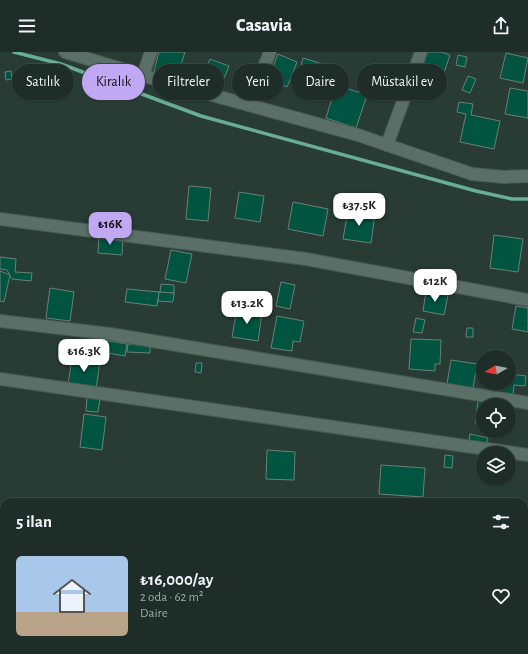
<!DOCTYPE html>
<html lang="tr">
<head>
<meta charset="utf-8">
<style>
  :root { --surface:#1e2d28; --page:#2b3934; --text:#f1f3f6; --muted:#a1a8a8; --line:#3c4945; --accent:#c1a8f3 }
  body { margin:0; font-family:"Alegreya Sans",sans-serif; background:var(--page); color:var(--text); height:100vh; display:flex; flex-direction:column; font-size:15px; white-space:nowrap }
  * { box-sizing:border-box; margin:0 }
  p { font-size:13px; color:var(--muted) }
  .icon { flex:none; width:22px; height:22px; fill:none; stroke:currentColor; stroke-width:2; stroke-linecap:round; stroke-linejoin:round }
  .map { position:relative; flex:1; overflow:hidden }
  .sheet { position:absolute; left:0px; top:446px; width:528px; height:156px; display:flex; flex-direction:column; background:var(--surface); border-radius:12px 12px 0 0; box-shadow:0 1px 3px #0004,0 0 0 1px var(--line) }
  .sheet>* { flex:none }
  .hud { position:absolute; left:12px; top:12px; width:504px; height:36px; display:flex; gap:8px }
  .needle { width:26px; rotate:260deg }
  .fabs { position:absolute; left:476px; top:298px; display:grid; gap:8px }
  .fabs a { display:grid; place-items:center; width:40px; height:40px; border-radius:50%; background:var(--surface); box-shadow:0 1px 3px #0004,0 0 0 1px var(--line); font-size:20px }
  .price { position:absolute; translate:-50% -34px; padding:0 9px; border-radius:8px; background:#fff; color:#222; font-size:13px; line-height:26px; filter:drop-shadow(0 1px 2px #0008) }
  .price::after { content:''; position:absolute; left:50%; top:24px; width:12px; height:9px; margin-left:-6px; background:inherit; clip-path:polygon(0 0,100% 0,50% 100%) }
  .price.active { background:var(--accent); color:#111 }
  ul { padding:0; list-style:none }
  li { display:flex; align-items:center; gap:12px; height:100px; padding:0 16px }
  li span { display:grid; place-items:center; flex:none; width:112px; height:80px; border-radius:6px; color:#555 }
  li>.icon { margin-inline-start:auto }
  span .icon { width:48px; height:48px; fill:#fffc; stroke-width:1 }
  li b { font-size:17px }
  h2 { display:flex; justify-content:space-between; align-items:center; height:48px; padding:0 16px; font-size:17px }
  .tag { padding:0 14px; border-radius:18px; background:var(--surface); box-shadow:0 1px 3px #0004,0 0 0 1px var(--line); font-size:14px; line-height:36px }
  .tag.active { background:var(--accent); color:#111 }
  header { display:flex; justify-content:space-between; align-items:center; height:52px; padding:0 16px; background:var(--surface); font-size:18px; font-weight:800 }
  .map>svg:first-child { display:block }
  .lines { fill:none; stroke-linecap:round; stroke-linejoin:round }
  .stream { stroke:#68ad97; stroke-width:3.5 }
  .building { fill:#005440; stroke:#6a8078 }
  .street-casing { stroke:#495a53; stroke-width:14 }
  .path { stroke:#64756f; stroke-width:2; stroke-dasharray:3 2; stroke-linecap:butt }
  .street { stroke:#5a6f67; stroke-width:12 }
</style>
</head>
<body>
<header><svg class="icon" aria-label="menu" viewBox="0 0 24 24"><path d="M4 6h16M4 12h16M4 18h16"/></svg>Casavia<svg class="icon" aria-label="share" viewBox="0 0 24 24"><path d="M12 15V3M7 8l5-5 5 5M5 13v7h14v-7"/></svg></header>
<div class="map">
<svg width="528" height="602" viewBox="0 0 528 602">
  <rect width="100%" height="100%" fill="#283c35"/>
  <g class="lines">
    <polyline class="stream" points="14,0 61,12 201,64 476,139 512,147 528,147"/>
  </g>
  <g class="building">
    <polygon points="159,0 185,0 177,26 154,19"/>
    <polygon points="427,0 441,0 450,3 440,33 418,26"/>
    <polygon points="506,1 528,6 523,31 500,26"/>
    <polygon points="278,2 297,10 287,35 268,27"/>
    <polygon points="458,3 467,5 465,15 456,13"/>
    <polygon points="303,6 339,17 331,44 318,40 324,22 301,14"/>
    <polygon points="210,7 229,14 220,36 202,29"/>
    <polygon points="11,19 12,27 6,28 5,20"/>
    <polygon points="468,24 476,27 470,41 462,38"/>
    <polygon points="336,33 367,43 356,76 326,66"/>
    <polygon points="510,36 528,39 528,66 505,62"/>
    <polygon points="459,50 473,52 471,63 500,69 494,97 460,90 466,62 457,60"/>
    <polygon points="189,134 211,136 208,169 186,167"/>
    <polygon points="239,140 264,144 260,170 235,166"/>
    <polygon points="293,150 328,157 323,184 288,177"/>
    <polygon points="348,158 375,162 371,191 343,187"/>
    <polygon points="494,183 523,187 518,220 490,216"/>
    <polygon points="99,185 123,187 122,203 98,201"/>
    <polygon points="171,198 192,202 186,231 165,227"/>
    <polygon points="0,205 16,207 15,220 32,221 31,229 12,227 7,218 0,217"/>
    <polygon points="0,219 10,223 4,250 0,249"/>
    <polygon points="281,230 295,233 290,257 276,254"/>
    <polygon points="161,232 174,233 174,241 160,240"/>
    <polygon points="50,236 74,240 70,269 46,266"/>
    <polygon points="127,237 159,240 157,254 125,250"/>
    <polygon points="426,239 448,243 444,263 423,259"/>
    <polygon points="159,240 174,241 173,250 158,249"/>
    <polygon points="516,254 528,256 528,280 512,277"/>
    <polygon points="237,257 262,261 258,289 232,285"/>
    <polygon points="277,264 304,269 300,290 293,289 292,299 271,296"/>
    <polygon points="416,266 425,268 422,281 413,280"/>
    <polygon points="467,276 473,276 473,285 466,285"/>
    <polygon points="97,287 127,292 125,304 96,299"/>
    <polygon points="411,287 441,288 440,312 435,312 435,319 409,317"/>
    <polygon points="128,292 150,294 150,301 127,300"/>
    <polygon points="72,305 100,309 96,337 68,333"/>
    <polygon points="451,308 477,312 473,336 447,332"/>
    <polygon points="196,311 202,311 201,321 195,320"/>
    <polygon points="509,322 526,324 525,334 514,333 513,343 498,342 499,331 509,331"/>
    <polygon points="87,345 100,347 98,360 86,359"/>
    <polygon points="478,349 499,352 483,353 483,372 475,371"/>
    <polygon points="84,362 106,365 102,398 80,395"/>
    <polygon points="470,382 488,386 486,394 469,390"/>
    <polygon points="267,398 295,400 294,428 266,427"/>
    <polygon points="445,403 453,404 452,416 444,415"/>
    <polygon points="381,413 425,416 423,445 379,442"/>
  </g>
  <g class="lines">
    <defs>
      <g id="street">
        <polyline points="65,0 165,30 358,83 472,122 504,125 528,124"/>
        <polyline points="143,23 151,0"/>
        <polyline points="248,53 270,0"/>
        <polyline points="387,93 421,0"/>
        <polyline points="0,167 306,207 528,248"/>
        <polyline points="0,269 110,282 528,351"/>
        <polyline points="0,327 528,403"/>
      </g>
    </defs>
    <use href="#street" class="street-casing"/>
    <g class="path">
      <polyline points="524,538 528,522"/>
      <polyline points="508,602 509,598"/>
    </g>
    <use href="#street" class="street"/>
  </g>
</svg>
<div class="fabs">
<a><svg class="needle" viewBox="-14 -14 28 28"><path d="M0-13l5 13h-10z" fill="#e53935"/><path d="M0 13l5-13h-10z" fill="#a1a8a8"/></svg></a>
<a><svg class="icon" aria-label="locate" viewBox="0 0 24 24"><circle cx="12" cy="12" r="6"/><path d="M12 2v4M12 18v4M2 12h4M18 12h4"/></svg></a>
<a><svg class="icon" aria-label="layers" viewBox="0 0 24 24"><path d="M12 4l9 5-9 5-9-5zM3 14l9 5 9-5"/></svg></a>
</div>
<b class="price" style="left:359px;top:175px">₺37.5K</b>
<b class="price active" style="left:110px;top:194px">₺16K</b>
<b class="price" style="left:435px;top:251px">₺12K</b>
<b class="price" style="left:247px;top:273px">₺13.2K</b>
<b class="price" style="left:84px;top:321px">₺16.3K</b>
<div class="hud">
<a class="tag">Satılık</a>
<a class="tag active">Kiralık</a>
<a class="tag">Filtreler</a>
<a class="tag">Yeni</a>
<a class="tag">Daire</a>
<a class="tag">Müstakil ev</a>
</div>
<section class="sheet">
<h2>5 ilan<svg class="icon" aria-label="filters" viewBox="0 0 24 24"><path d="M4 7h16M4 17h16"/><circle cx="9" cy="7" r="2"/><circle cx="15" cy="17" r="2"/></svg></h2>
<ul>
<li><span style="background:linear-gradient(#a9c7e8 70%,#b9a48a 0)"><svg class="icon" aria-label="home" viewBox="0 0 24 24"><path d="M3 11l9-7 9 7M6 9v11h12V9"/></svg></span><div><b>₺16,000/ay</b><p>2 oda · 62 m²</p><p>Daire</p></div><svg class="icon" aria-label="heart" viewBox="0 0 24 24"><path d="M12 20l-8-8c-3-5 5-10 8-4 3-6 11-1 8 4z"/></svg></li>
</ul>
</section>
</div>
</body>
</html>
